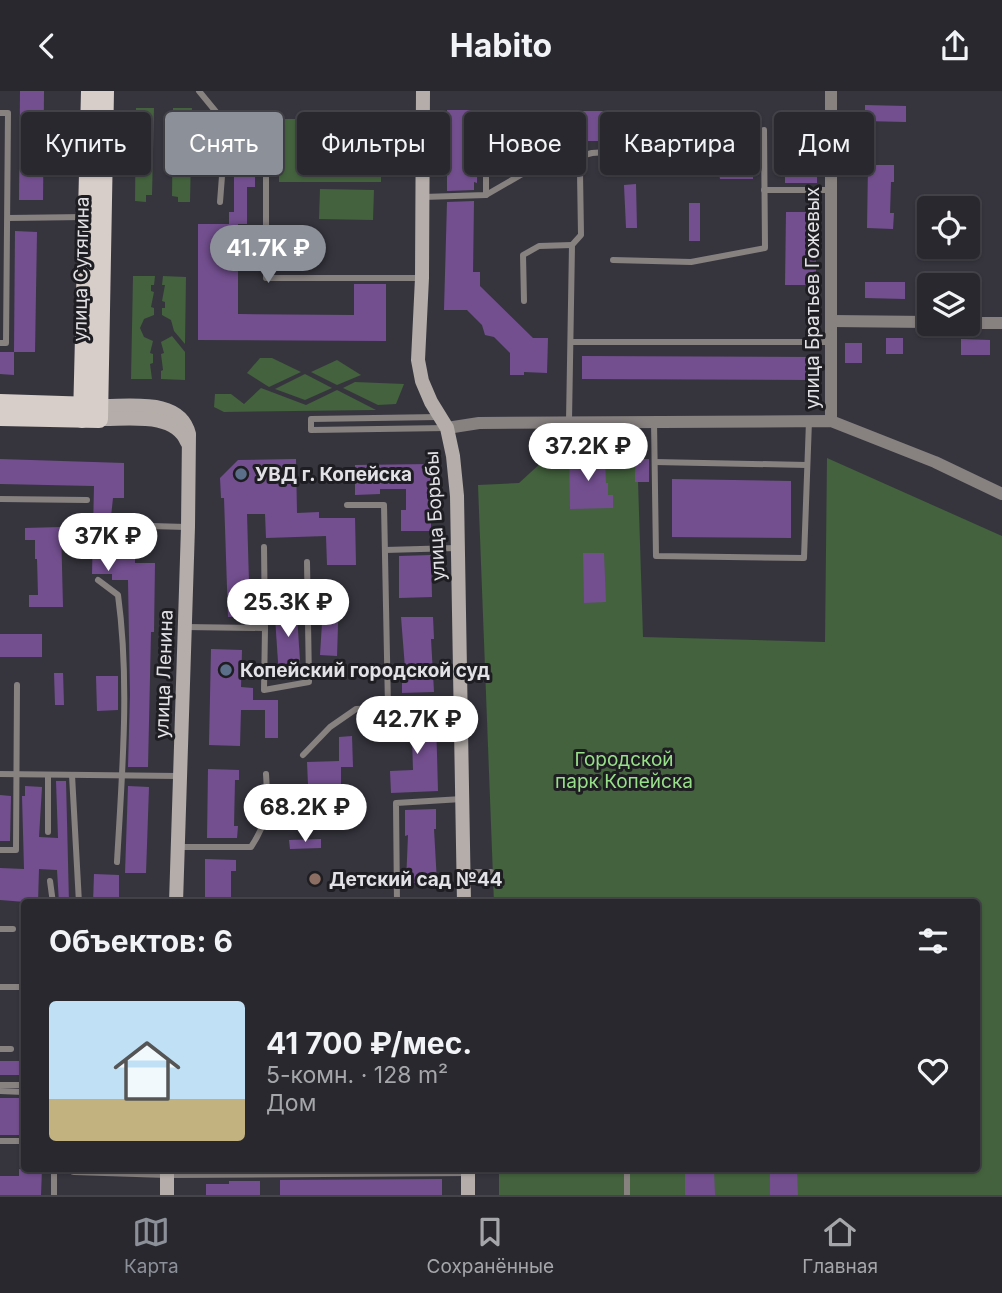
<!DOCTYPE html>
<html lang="ru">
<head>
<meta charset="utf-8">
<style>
  :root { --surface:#28282e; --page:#34343a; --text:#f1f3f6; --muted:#a5a6aa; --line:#44444a; --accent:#8c9099 }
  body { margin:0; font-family:Inter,sans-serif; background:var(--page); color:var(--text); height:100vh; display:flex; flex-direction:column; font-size:26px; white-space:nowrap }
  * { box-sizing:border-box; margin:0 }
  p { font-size:23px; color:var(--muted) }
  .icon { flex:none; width:38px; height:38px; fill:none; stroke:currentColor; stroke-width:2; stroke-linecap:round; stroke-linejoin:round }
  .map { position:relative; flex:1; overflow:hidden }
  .drawer { position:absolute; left:21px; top:808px; width:959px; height:273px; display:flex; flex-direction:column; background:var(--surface); border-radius:7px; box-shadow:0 2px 5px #0004,0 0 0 2px var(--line) }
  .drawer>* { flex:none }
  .banner { position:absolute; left:21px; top:21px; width:961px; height:63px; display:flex; gap:14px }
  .buttons { position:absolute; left:917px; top:105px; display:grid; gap:14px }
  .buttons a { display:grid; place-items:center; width:63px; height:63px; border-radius:7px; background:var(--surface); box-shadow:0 2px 5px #0004,0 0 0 2px var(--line); font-size:35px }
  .price { position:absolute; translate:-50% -60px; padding:0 16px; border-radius:24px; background:#fff; color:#222; font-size:23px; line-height:46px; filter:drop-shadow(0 2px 4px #0008) }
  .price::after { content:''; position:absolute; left:50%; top:42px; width:21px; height:16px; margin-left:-10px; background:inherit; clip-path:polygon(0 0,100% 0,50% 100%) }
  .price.current { background:var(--accent); color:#fff }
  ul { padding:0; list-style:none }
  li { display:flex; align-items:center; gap:21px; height:175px; padding:0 28px }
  li span { display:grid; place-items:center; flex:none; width:196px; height:140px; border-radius:7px; color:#555 }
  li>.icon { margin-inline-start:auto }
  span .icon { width:84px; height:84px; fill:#fffc; stroke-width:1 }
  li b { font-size:30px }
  h2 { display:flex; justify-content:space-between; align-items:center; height:84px; padding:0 28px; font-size:30px }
  .pill { padding:0 24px; border-radius:7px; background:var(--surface); box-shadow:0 2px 5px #0004,0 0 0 2px var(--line); font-size:24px; line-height:63px }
  .pill.current { background:var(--accent); color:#fff }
  header { display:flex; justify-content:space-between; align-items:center; height:91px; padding:0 28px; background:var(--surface); font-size:32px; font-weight:700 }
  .tab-bar { display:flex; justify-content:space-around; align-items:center; height:98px; border-top:2px solid var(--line); background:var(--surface); font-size:19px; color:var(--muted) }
  .tab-bar a { display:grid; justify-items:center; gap:4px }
  .tab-bar .current { color:var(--accent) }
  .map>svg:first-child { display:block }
  .green { fill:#43623d }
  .building { fill:#734f8f }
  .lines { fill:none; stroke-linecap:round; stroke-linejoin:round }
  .lane { stroke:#878280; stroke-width:6 }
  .street { stroke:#878280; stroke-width:12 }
  .secondary { stroke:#b4ada9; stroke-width:14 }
  .primary { stroke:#d7cec9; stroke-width:18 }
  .service-dot { fill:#5c6f8a; stroke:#1e1d21; stroke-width:2.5 }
  .education-dot { fill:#8d6e63; stroke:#1e1d21; stroke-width:2.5 }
  .labels { text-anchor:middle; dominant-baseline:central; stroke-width:6; stroke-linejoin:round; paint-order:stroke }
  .street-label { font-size:19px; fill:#e1e1e6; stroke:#1e1d21 }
  .poi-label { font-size:19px; font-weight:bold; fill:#e1e1e6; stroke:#1e1d21; text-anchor:start }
  .park-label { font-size:19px; fill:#97df89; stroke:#1e1d21 }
</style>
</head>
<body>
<header><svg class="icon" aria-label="back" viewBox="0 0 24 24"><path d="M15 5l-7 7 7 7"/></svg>Habito<svg class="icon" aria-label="share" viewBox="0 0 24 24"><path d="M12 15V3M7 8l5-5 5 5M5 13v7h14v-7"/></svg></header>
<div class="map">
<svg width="1002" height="1104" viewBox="0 0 1002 1104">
  <rect width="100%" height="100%" fill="#36353e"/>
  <g class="green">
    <polygon points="136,17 154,17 152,104 146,104 146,111 135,110"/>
    <polygon points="173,17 192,17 190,111 178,111 178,106 172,105"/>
    <rect x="279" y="28" width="102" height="63"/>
    <polygon points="320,98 374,99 373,129 319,128"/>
    <polygon points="133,185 155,185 154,194 151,194 151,200 154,201 151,216 154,217 154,224 144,228 140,237 144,246 153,250 150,262 153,263 153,272 150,273 152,288 131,288"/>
    <polygon points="163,185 186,186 185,253 174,240 171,229 162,224 162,217 165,217 165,211 162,210 165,194 162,194"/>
    <polygon points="172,245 185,261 185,289 161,288 161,280 163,279 161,263 164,262 161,251"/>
    <polygon points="260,267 272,267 301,281 269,296 247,282"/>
    <polygon points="337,269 361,284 337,294 311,281"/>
    <polygon points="305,283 332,297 305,309 275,298"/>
    <polygon points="355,291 404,293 396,313 378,314 343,297"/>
    <polygon points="261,297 306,314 337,299 376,319 224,321 214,316 215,303 231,303 244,313"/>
    <polygon points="544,357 637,359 643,546 825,551 827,367 1002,445 1002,1104 499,1104 499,1078 976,1078 976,812 494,812 478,394 519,392 543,370"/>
  </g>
  <g class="building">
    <polygon points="20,0 44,0 43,109 19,109"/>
    <polygon points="865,14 906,15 906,31 865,30"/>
    <polygon points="447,19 478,19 477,92 474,91 474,99 447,100"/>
    <rect x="506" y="19" width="40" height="18"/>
    <polygon points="567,20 666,20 666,35 611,34 611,50 567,50"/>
    <polygon points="701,21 742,21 741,51 753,51 753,88 720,88 719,82 712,82 712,54 730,54 730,37 701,36"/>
    <polygon points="785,21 817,22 817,92 785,92"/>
    <polygon points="234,45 255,48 255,96 247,96 247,133 238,133 238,223 354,224 354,193 386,193 386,250 198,249 198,133 229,133 229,121 234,121"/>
    <polygon points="868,74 894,74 894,91 891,91 890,122 894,122 893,138 867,137"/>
    <polygon points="636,93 637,137 626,137 624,94"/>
    <polygon points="474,110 473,181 480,181 480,195 533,247 548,247 547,282 524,281 524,284 510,284 510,262 494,246 485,244 482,234 467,219 444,219 447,111"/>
    <rect x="689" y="112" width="11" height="38"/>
    <polygon points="786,121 816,121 816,194 785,194"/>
    <polygon points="15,140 37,141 35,261 14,261"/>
    <polygon points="865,191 905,191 905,208 865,207"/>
    <rect x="886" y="247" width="17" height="16"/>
    <polygon points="961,248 990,249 990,264 961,264"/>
    <rect x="845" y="252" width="17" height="20"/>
    <polygon points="0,261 14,261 14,284 0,283"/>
    <polygon points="582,265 814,266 814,289 582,288"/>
    <polygon points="569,360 584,360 584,363 590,363 591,369 605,369 606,392 608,392 608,404 613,404 613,417 570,418"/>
    <polygon points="0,368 124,372 124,407 113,407 110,435 112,438 112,463 135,463 135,472 155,472 154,541 151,541 148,676 128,676 130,604 128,489 112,489 112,483 92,483 94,395 0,393"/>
    <polygon points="296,368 297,422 319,421 319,427 355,427 356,474 327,474 326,445 266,447 265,423 247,423 250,526 228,526 224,407 221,407 220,387 238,369"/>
    <rect x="635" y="368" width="14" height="23"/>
    <polygon points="431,373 431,440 401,440 401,419 406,419 406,398 380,398 380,403 355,404 355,374"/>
    <polygon points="672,388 791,390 791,447 672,446"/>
    <polygon points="61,436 63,516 29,516 29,504 38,504 37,468 35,468 35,449 25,449 25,437"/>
    <polygon points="583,462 604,462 606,511 584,512"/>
    <polygon points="431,464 432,506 399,507 399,465"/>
    <polygon points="324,501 339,501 337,565 320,564"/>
    <polygon points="296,509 301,585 279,586 274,511"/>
    <polygon points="401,526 433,526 434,548 431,548 434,601 402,602 402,577 405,577"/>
    <rect x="0" y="543" width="42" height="23"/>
    <polygon points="211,558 242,559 241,596 253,597 253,609 278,609 278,647 265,647 265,619 241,619 240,655 209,654"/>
    <polygon points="54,582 63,582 64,614 55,614"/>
    <polygon points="96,585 118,585 118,619 97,620"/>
    <polygon points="436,628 438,700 391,702 390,680 413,679 412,647 390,648 389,629"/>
    <polygon points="352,645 353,676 341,676 341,693 308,694 307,671 339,670 339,646"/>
    <polygon points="208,678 239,679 239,689 235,689 234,735 238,735 237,747 207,747"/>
    <polygon points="56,690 66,690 69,812 59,812 57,779 39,778 38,812 0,809 0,777 24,778 22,705 25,705 25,695 42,696 39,746 58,747"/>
    <polygon points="128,695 149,696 146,782 125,782"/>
    <polygon points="0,704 11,705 10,750 0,750"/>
    <polygon points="333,711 333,723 287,724 286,712"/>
    <polygon points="436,718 436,738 434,738 437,792 406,792 408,744 405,745 405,719"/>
    <polygon points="321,748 321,757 290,758 289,749"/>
    <polygon points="205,768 236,769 236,780 231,780 231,812 205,812"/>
    <polygon points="94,783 119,784 119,812 93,812"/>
    <rect x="0" y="970" width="24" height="14"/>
    <rect x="0" y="1007" width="24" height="37"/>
    <polygon points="19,1078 42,1078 41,1104 0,1104 0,1085 19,1085"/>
    <polygon points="685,1078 714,1078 715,1104 685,1104"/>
    <polygon points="770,1078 797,1078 798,1104 770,1104"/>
    <polygon points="442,1088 442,1104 280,1104 280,1089"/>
    <polygon points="229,1090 260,1090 260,1104 206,1104 206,1093 229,1093"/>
  </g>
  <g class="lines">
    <g class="lane">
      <polyline points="199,0 226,33 266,45 266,187 421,187"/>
      <polyline points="0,22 8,22 6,252 0,252"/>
      <polyline points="486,39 486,104"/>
      <polyline points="764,99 832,99"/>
      <polyline points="423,106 486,104 531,78 592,62 653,58 671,42"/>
      <polyline points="220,111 226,33"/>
      <polyline points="8,127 85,126"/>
      <polyline points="613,169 691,171 765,157 764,39"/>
      <polyline points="524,210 523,164 539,155 572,154"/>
      <polyline points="571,251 831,251"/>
      <polyline points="438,326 311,328 311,339 446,337"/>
      <polyline points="569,330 572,154 581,144 580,82"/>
      <polyline points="654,330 656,465 804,467 809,330"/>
      <polyline points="655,371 807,374"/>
      <polyline points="0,408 87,409"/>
      <polyline points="347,414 384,414 388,616"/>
      <polyline points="116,434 186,436"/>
      <polyline points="264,456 265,537"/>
      <polyline points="385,459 456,457"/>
      <path d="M 98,489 L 118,504 C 130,592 122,683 117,771"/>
      <polyline points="185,536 265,537 264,599 309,591 307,471"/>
      <polyline points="303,664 330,636 356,618 460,613"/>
      <polyline points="0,683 178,685"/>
      <polyline points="48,684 48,741"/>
      <polyline points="72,684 79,812"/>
      <path d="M 178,756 L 251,756 C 269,729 268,715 266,683"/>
      <polyline points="0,759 16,759 17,594"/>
      <polyline points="465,781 491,781"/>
      <polyline points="50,790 53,812"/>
      <polyline points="397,812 396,712 462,708"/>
      <polyline points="0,838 13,838"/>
      <polyline points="0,896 24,896"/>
      <polyline points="0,958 11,958"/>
      <polyline points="0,994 24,994"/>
      <polyline points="0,1000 24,1001"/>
      <polyline points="0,1050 24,1050"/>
      <polyline points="54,1104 54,1078"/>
      <polyline points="627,1104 627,1078"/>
    </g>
    <g class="street">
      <polyline points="831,0 831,330"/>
      <polyline points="832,230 929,231"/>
      <polyline points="968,232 1002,232"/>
      <polyline points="447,337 479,332 831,330 935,371 1002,403"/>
      <polyline points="74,1078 167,1081 468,1079"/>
    </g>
    <g class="secondary">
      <polyline points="423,0 422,187 418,269 422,290 431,311 447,337 453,365 457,405 464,812"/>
      <path d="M 100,315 C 129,316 180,306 189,343 L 188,436 L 176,812"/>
      <path d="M 99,328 C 127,329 174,320 187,351"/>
      <polyline points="468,1078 468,1104"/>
      <polyline points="167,1104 167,1078"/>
    </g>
    <g class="primary">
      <polyline points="0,312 93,315"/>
      <polyline points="0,326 99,328 105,0"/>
      <polyline points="82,328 90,0"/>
    </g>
  </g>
  <g class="service-dot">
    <circle cx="241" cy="383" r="7"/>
    <circle cx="226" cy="579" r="7"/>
  </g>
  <circle class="education-dot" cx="315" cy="788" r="7"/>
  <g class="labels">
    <g class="street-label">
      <text transform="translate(81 178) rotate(-89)">улица Сутягина</text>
      <text transform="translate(812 207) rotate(-90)">улица Братьев Гожевых</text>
      <text transform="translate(435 425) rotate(-93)">улица Борьбы</text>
      <text transform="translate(164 583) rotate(-88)">улица Ленина</text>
    </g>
    <g class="poi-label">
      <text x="255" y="383">УВД г. Копейска</text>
      <text x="240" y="579">Копейский городской суд</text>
      <text x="329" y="788">Детский сад №44</text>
    </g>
    <g class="park-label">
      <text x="624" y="668">Городской<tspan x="624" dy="22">парк Копейска</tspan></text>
    </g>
  </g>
</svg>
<div class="buttons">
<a><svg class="icon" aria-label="locate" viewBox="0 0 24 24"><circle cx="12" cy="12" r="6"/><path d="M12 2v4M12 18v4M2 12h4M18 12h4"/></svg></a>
<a><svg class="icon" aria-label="layers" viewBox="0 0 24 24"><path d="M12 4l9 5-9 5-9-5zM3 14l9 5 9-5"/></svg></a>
</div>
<b class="price current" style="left:268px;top:194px">41.7K ₽</b>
<b class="price" style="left:588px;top:392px">37.2K ₽</b>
<b class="price" style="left:108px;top:482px">37K ₽</b>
<b class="price" style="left:288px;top:548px">25.3K ₽</b>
<b class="price" style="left:417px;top:665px">42.7K ₽</b>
<b class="price" style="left:305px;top:753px">68.2K ₽</b>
<div class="banner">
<a class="pill">Купить</a>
<a class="pill current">Снять</a>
<a class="pill">Фильтры</a>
<a class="pill">Новое</a>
<a class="pill">Квартира</a>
<a class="pill">Дом</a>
</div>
<section class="drawer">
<h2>Объектов: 6<svg class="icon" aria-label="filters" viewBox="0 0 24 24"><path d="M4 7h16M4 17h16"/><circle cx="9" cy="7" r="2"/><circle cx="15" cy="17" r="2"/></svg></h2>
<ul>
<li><span style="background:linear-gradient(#bfe0f5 70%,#c2b280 0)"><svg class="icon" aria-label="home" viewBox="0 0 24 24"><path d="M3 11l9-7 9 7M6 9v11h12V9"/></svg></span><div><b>41 700 ₽/мес.</b><p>5-комн. · 128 m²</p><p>Дом</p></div><svg class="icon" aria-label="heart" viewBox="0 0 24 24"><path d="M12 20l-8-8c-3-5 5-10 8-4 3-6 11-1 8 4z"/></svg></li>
</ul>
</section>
</div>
<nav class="tab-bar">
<a class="current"><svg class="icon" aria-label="map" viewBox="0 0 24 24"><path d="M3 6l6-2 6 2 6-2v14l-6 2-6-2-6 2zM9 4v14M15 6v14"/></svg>Карта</a>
<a><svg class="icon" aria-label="saved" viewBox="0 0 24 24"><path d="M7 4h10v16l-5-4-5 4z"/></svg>Сохранённые</a>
<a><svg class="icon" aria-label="home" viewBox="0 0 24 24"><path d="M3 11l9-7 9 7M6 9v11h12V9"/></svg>Главная</a>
</nav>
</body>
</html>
